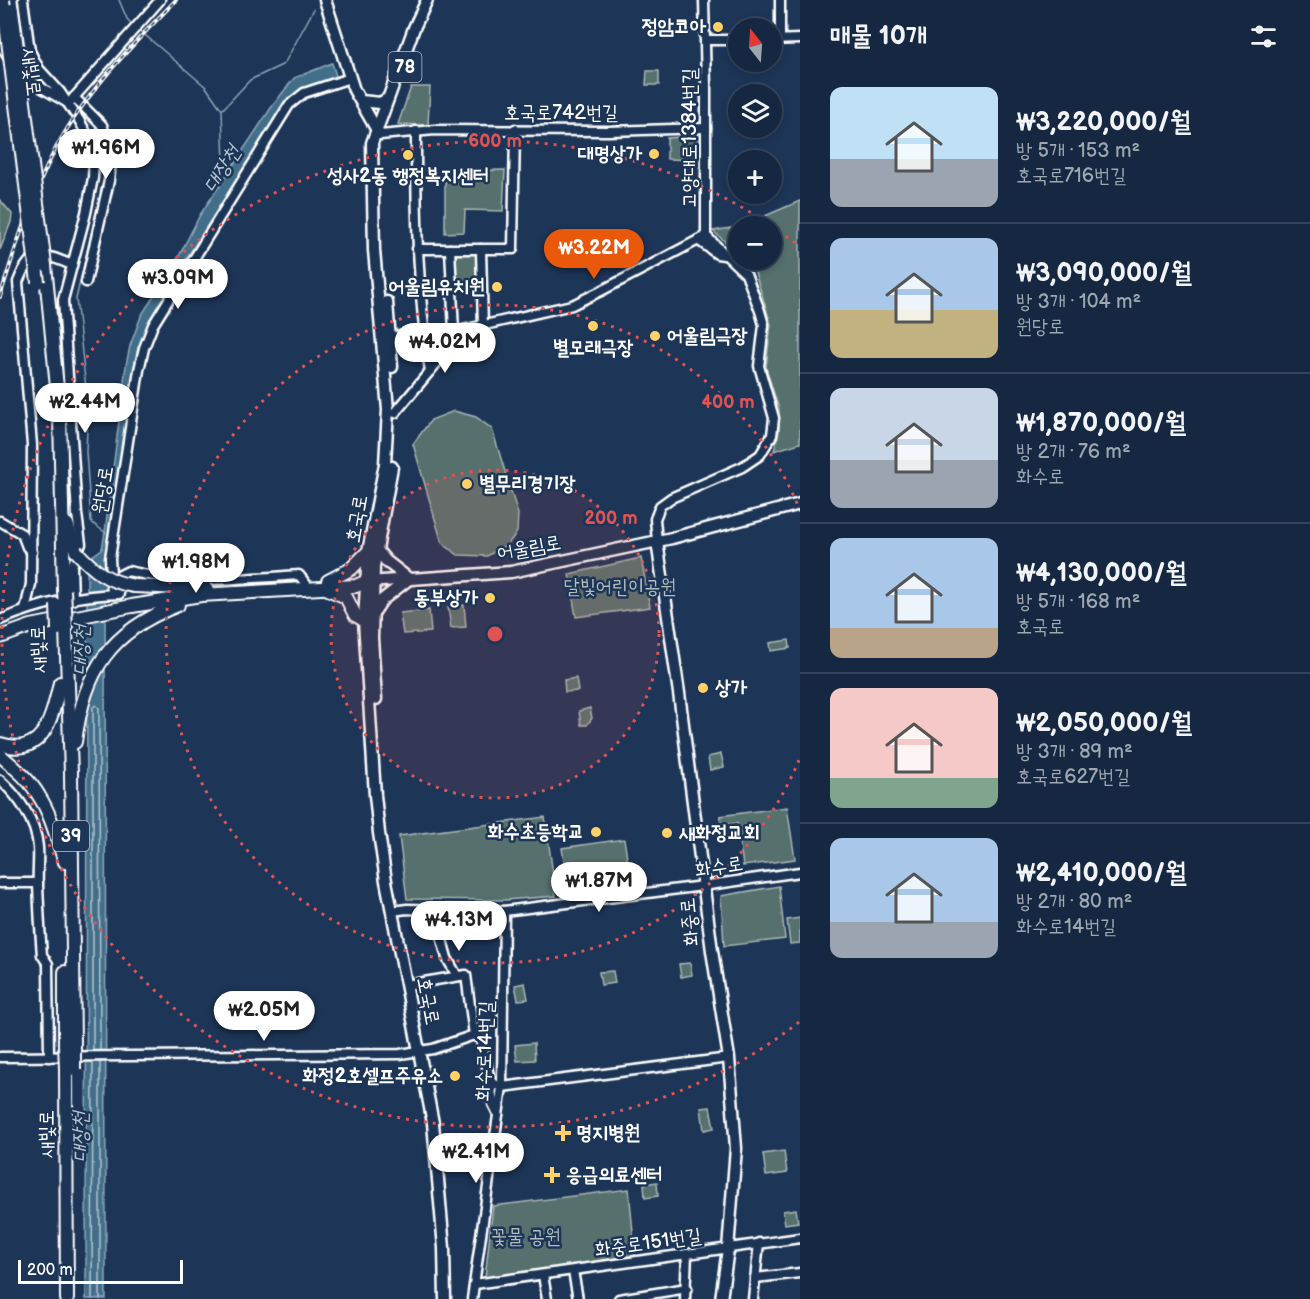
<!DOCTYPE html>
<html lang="ko">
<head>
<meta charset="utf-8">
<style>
  :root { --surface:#162841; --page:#1f3048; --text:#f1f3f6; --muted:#9ea6b1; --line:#35445a; --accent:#ea580c }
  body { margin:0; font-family:"Balsamiq Sans","Poor Story",sans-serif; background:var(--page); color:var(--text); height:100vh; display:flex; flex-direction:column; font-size:22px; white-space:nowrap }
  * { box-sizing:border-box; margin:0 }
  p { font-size:20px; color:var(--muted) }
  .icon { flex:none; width:33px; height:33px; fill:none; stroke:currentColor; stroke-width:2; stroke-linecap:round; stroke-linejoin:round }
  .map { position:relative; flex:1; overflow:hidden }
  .sheet { display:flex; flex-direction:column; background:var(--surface); width:510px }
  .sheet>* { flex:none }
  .needle { width:39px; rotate:343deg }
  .controls { position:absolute; left:728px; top:18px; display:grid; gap:12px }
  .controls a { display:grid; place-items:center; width:54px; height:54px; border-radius:50%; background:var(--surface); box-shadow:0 3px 9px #0003,0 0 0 2px var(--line); font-size:30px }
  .scale { position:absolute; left:18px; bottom:15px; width:165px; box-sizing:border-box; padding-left:6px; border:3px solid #fff; border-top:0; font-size:16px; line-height:21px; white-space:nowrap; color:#fff; -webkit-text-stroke:4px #1d3557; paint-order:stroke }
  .price { position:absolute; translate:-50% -51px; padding:0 14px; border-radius:21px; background:#fff; color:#222; font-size:20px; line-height:39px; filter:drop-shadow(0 2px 3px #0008) }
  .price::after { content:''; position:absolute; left:50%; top:36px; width:18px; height:14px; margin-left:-9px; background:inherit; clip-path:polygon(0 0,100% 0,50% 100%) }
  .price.active { background:var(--accent); color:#fff }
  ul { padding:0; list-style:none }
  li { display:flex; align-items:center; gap:18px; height:150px; padding:0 30px }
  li+li { border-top:2px solid var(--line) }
  li span { display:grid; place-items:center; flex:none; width:168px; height:120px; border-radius:12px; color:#555 }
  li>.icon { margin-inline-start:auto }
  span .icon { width:72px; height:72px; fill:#fffc; stroke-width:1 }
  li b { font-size:26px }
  h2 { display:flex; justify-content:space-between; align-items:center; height:72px; padding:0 30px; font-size:26px }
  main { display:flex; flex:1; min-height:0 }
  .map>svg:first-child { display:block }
  .green { fill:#56706d; stroke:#aab8b6; stroke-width:1.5 }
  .water { fill:#436e8a; stroke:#8ea8b9; stroke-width:1.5 }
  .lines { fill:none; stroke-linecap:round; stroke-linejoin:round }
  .shore { stroke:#b4c5d0; stroke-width:1.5 }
  .stream { stroke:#8ea8b9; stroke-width:1.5 }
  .minor-casing { stroke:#fff; stroke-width:13 }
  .major-casing { stroke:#fff; stroke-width:15 }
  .highway-casing { stroke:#fff; stroke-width:16 }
  .minor { stroke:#1d3557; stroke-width:8 }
  .major { stroke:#1d3557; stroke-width:10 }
  .highway { stroke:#1d3557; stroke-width:12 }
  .rail-casing { stroke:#fff; stroke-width:4 }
  .rail { stroke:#1d3557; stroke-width:1.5; stroke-dasharray:4.5; stroke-linecap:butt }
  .highway-bridge-casing { stroke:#fff; stroke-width:16; stroke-linecap:butt }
  .highway-bridge { stroke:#1d3557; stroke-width:12 }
  .ring { fill:none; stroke:#de5353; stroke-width:3; stroke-dasharray:3 6 }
  .poi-dot { fill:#ffd166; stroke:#1d3557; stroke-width:2 }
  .labels { text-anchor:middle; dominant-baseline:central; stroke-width:5; stroke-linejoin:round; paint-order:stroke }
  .shield { fill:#1d3557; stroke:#bbc2cd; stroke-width:1.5 }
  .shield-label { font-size:18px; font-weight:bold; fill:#fff }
  .poi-label { font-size:20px; font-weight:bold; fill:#fff; stroke:#1d3557; text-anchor:end }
  .street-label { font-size:20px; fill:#fff; stroke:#1d3557 }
  .park-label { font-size:20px; fill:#b3bfbd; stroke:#1d3557 }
  .water-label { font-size:21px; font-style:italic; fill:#b4c5d0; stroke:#1d3557 }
  .centre { fill:#de5353; stroke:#1d3557; stroke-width:3 }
  .ring-label { font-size:18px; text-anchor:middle; font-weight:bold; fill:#de5353; stroke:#1d3557; stroke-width:5; stroke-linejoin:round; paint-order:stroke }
</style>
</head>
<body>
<main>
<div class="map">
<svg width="800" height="1299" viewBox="0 0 800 1299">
  <rect width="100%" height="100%" fill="#1d3557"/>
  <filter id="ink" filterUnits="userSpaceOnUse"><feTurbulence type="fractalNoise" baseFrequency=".0167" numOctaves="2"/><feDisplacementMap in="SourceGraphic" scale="12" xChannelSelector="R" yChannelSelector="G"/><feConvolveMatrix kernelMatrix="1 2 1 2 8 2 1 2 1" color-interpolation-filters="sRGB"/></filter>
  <g filter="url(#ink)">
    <g class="green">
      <polygon points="647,71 659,71 659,85 646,85"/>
      <polygon points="411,87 430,87 428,125 398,124"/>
      <polygon points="698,136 697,160 667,159 667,138"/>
      <polygon points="505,170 503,211 465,210 464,232 445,233 445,171"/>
      <polygon points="0,200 12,214 11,222 0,250"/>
      <polygon points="800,201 800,443 774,451 779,432 779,409 766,368 771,324 753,266 746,260 771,260 771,226 738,226 738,253 713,231 742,226"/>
      <polygon points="478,252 480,287 455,288 453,253"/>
      <polygon points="454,411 476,417 492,429 518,514 517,532 508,544 487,556 458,555 442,543 413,444 431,420"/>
      <polygon points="641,558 650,607 576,617 569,574"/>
      <polygon points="464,605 466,627 451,628 448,607"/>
      <polygon points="429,610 431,632 403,634 400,613"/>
      <polygon points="789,640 790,648 771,651 770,643"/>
      <polygon points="576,678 578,691 565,692 564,680"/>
      <polygon points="590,708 592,718 587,725 581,725 579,711"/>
      <polygon points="721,754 724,767 710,770 708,757"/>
      <polygon points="787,807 795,859 743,866 737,823 721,825 720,816"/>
      <polygon points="545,817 556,896 505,900 407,899 399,836"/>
      <polygon points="624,839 631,883 569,892 562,848"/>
      <polygon points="779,886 785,939 724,946 721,896"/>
      <polygon points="800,918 800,943 790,944 787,920"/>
      <polygon points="690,963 692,975 681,977 679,964"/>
      <polygon points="613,971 615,983 601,985 599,972"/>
      <polygon points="525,983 528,999 518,1000 515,985"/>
      <polygon points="534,1043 535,1060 517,1061 515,1045"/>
      <polygon points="710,1107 714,1128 704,1130 701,1108"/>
      <polygon points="784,1151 787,1173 766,1176 763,1154"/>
      <polygon points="657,1182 658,1196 645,1198 644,1184"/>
      <polygon points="629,1189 635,1255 485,1278 493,1206"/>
      <polygon points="796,1209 798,1222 785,1224 783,1211"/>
    </g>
    <polygon class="water" points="332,63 337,79 307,88 285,104 184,262 149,321 138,350 105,576 106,1299 86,1299 87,577 88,559 102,549 105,532 126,365 130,346 141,316 178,258 200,215 273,105 294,78"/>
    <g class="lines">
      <g class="shore">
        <polyline points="93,1051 93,707 96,705 99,708 100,1051"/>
        <polyline points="92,1299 93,1062"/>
        <polyline points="100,1299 100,1062"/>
      </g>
      <g class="stream">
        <polyline points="119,0 127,19 133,25"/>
        <polyline points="139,30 206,87 222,110 224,164 220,187"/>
        <polyline points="223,109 250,80 284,64 314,9"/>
        <polyline points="85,117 97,129 105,153 104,179 76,299 88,406 86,452 91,522 106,533"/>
      </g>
      <defs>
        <g id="minor">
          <polyline points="23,0 30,51 39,69 60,92 79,120 89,138 94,156 93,178 86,213 63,300 77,514 81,544 72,566 73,600"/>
          <polyline points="704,0 706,87 706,236"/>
          <polyline points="780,0 780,40"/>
          <polyline points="706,40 738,40"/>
          <polyline points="771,40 800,39"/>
          <polyline points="0,44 8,57"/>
          <polyline points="20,75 66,102"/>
          <polyline points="74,97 102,125 112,154 109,181 86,282"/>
          <polyline points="71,101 160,0"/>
          <path d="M 416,131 C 416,212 417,292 430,371"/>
          <polyline points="380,135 435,130 609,131 706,128"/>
          <polyline points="698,240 717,254 724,255"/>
          <polyline points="417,249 513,249 515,129"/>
          <polyline points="450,249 454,332"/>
          <polyline points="481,249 483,327"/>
          <polyline points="386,337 454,332 572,305 599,292 706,236"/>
          <polyline points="395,413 445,353 453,347 471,338 483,327"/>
          <polyline points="0,521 22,534 27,547 32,552"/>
          <polyline points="657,541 655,519 660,506 671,498 742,467 760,455 772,435 774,418 759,366 764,325 760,311 746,274 706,236"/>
          <polyline points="112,594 110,558 139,370 144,348 153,325 289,105 304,93 350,78"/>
          <path d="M 25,610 L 31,584 L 32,445 L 18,282 C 31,248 43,253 72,265"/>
          <path d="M 0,620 C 36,605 79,595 119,594 L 120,575 L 128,571 C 185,585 241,579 299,575 L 306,584"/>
          <path d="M 0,780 C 19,797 36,821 38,847 C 39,860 37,872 38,885 C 39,908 40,931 42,955 L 48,964 L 49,1057"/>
          <polyline points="0,883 38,883"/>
          <polyline points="392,911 407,909 504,911 695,887 800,872"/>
          <polyline points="441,936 447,958 457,976"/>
          <polyline points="412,984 466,975 474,1035"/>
          <polyline points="0,1057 400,1054 433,1049 474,1035 481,1040 490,1080 496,1085 502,1087"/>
          <polyline points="490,1080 493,1104 498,1114"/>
          <polyline points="502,1087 729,1058"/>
          <polyline points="573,1271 578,1299"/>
          <polyline points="543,1275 547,1299"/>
          <polyline points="755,1278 800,1273"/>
          <polyline points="475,1284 800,1238"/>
          <polyline points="472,1299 502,1087 504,911"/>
          <polyline points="619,1299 687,1288"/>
          <polyline points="685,1299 687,1254"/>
          <polyline points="753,1299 759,1243"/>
        </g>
        <g id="major">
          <polyline points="325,0 354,90 378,132"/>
          <polyline points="427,0 414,28 372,143 374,250 388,410 385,464 368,552 364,620 375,795 379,833 386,881 433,1123 444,1248 445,1299"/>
          <polyline points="361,101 380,103 387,99"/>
          <polyline points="387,302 392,367"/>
          <polyline points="657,541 679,693 712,951 729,1058 736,1148 728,1249 721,1299"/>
          <polyline points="368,582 511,572 672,538 800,504"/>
          <polyline points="374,612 382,600 409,579 386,561 377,550"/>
          <polyline points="376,699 372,638 374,566 392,467"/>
        </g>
        <g id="highway">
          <polyline points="45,265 60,418 64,590"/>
          <polyline points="67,524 76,551"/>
          <polyline points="328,581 351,569 368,552"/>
          <polyline points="134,586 207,589"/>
          <polyline points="328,589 346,597 355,615 364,620"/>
          <polyline points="66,628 71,773 74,1044"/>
          <polyline points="0,637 31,626 132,606 201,595 356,586 365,582"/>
          <path d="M 75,742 C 84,671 110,631 178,605"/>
          <path d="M 0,744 C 45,758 52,716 60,683"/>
          <path d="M 0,755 C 14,767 30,780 39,796 C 52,816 57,840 65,862"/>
          <polyline points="65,972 65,1044"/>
          <polyline points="66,1069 67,1299"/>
        </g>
      </defs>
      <use href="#minor" class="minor-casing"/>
      <use href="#major" class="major-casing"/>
      <use href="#highway" class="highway-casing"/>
      <use href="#minor" class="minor"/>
      <use href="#major" class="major"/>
      <use href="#highway" class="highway"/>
      <defs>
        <path id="rail" d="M 0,297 C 16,246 31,196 56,148 C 86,92 132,45 176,0"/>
      </defs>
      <use href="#rail" class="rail-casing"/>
      <use href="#rail" class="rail"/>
      <defs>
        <g id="highway-bridge">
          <polyline points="3,0 38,282"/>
          <polyline points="12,10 45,265"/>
          <path d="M 76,551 C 93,570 108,582 134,586"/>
          <polyline points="64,590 66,628"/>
          <polyline points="57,605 58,629"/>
          <polyline points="65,1044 66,1069"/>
          <polyline points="74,1044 74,1069"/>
        </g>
      </defs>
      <use href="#highway-bridge" class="highway-bridge-casing"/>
      <use href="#highway-bridge" class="highway-bridge"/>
    </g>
  </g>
  <circle cx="495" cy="634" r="164" fill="#de5353" fill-opacity=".12"/>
  <g class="ring">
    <circle cx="495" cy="634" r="164"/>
    <path d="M799 760A329 329 0 1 1 799 508"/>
    <path d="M799 1022A493 493 0 1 1 799 246"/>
  </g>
  <g class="poi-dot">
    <circle cx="718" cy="27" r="6"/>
    <circle cx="654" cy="154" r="6"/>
    <circle cx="408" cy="155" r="6"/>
    <circle cx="497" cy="287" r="6"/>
    <circle cx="593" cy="326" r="6"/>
    <circle cx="655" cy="336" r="6"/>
    <circle cx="467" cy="484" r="6"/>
    <circle cx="490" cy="598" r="6"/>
    <circle cx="703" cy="688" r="6"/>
    <circle cx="596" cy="832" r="6"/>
    <circle cx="667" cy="833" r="6"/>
    <circle cx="455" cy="1076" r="6"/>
    <path d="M560 1124h6v6h6v6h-6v6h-6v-6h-6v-6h6z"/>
    <path d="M549 1166h6v6h6v6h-6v6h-6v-6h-6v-6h6z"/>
  </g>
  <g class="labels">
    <g class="shield">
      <rect x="388.5" y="52" width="33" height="30" rx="4.5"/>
      <rect x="53" y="821" width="36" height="30" rx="4.5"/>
    </g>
    <g class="shield-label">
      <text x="405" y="67">78</text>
      <text x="71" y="836">39</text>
    </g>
    <g class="poi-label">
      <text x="706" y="27">정암코아</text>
      <text x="642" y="154">대명상가</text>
      <text x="408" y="176" text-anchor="middle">성사2동 행정복지센터</text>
      <text x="485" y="287">어울림유치원</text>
      <text x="667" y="336" text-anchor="start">어울림극장</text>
      <text x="593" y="348" text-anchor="middle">별모래극장</text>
      <text x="479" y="484" text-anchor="start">별무리경기장</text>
      <text x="478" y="598">동부상가</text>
      <text x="715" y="688" text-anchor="start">상가</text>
      <text x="584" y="832">화수초등학교</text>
      <text x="679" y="833" text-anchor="start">새화정교회</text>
      <text x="443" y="1076">화정2호셀프주유소</text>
      <text x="576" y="1133" text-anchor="start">명지병원</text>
      <text x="566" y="1175" text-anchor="start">응급의료센터</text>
    </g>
    <g class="street-label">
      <text transform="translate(31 72) rotate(83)">새빛로</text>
      <text x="561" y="113">호국로742번길</text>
      <text transform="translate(690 138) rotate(-90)">고양대로1384번길</text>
      <text transform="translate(103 490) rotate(-81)">원당로</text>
      <text transform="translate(357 519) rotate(-80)">호국로</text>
      <text transform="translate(529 548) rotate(-10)">어울림로</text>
      <text transform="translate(39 649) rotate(-92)">새빛로</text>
      <text transform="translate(719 867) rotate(-9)">화수로</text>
      <text transform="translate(690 922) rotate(-96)">화중로</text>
      <text transform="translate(428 1001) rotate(79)">호국로</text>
      <text transform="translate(485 1051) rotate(-88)">화수로14번길</text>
      <text transform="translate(47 1134) rotate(-90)">새빛로</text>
      <text transform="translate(648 1243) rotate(-8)">화중로151번길</text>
    </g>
    <g class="park-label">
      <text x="620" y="587">달빛어린이공원</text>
      <text x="526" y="1237">꽃물 공원</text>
    </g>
    <g class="water-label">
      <text transform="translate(222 169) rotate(-58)">대장천</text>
      <text transform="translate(81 650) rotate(-88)">대장천</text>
      <text transform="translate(80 1137) rotate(-90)">대장천</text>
    </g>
  </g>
  <circle cx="495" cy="634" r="9" class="centre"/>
  <g class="ring-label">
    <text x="495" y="147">600 m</text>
    <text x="728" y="408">400 m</text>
    <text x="611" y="524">200 m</text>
  </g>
</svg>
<div class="controls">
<a><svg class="needle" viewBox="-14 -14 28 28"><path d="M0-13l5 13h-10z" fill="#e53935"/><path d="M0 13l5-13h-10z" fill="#9ea6b1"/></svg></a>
<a><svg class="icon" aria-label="layers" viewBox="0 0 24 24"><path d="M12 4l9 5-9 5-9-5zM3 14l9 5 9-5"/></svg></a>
<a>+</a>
<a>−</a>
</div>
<div class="scale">200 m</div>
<b class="price" style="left:106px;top:180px">₩1.96M</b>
<b class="price active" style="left:594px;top:280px">₩3.22M</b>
<b class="price" style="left:178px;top:310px">₩3.09M</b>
<b class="price" style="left:445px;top:374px">₩4.02M</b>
<b class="price" style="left:85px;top:434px">₩2.44M</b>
<b class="price" style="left:196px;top:594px">₩1.98M</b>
<b class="price" style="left:599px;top:913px">₩1.87M</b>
<b class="price" style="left:459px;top:952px">₩4.13M</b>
<b class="price" style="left:264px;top:1042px">₩2.05M</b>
<b class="price" style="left:476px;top:1184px">₩2.41M</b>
</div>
<section class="sheet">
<h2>매물 10개<svg class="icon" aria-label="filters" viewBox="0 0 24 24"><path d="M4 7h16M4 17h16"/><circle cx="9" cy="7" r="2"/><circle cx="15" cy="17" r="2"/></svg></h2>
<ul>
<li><span style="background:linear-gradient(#bfe0f5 60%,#9aa5b1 0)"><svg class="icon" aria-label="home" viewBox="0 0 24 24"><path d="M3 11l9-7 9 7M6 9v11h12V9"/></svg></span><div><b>₩3,220,000/월</b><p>방 5개 · 153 m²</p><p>호국로716번길</p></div></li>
<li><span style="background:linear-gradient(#a9c7e8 60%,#c2b280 0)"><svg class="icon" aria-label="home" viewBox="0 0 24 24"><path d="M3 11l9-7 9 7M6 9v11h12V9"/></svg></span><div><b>₩3,090,000/월</b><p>방 3개 · 104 m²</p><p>원당로</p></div></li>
<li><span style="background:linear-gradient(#c9d6e8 60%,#9aa5b1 0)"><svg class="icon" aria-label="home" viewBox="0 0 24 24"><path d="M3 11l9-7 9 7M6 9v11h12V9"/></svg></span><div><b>₩1,870,000/월</b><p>방 2개 · 76 m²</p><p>화수로</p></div></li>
<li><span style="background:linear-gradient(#a9c7e8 75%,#b9a48a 0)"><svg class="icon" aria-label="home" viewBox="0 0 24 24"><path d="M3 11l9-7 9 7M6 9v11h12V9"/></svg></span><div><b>₩4,130,000/월</b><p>방 5개 · 168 m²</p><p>호국로</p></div></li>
<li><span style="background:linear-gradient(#f6c9c9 75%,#7fa58c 0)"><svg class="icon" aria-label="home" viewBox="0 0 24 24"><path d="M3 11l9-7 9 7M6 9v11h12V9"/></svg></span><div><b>₩2,050,000/월</b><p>방 3개 · 89 m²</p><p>호국로627번길</p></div></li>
<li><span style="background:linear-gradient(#a9c7e8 70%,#9aa5b1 0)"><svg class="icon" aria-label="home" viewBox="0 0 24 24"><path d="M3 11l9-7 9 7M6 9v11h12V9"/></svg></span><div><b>₩2,410,000/월</b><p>방 2개 · 80 m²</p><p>화수로14번길</p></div></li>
</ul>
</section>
</main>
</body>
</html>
